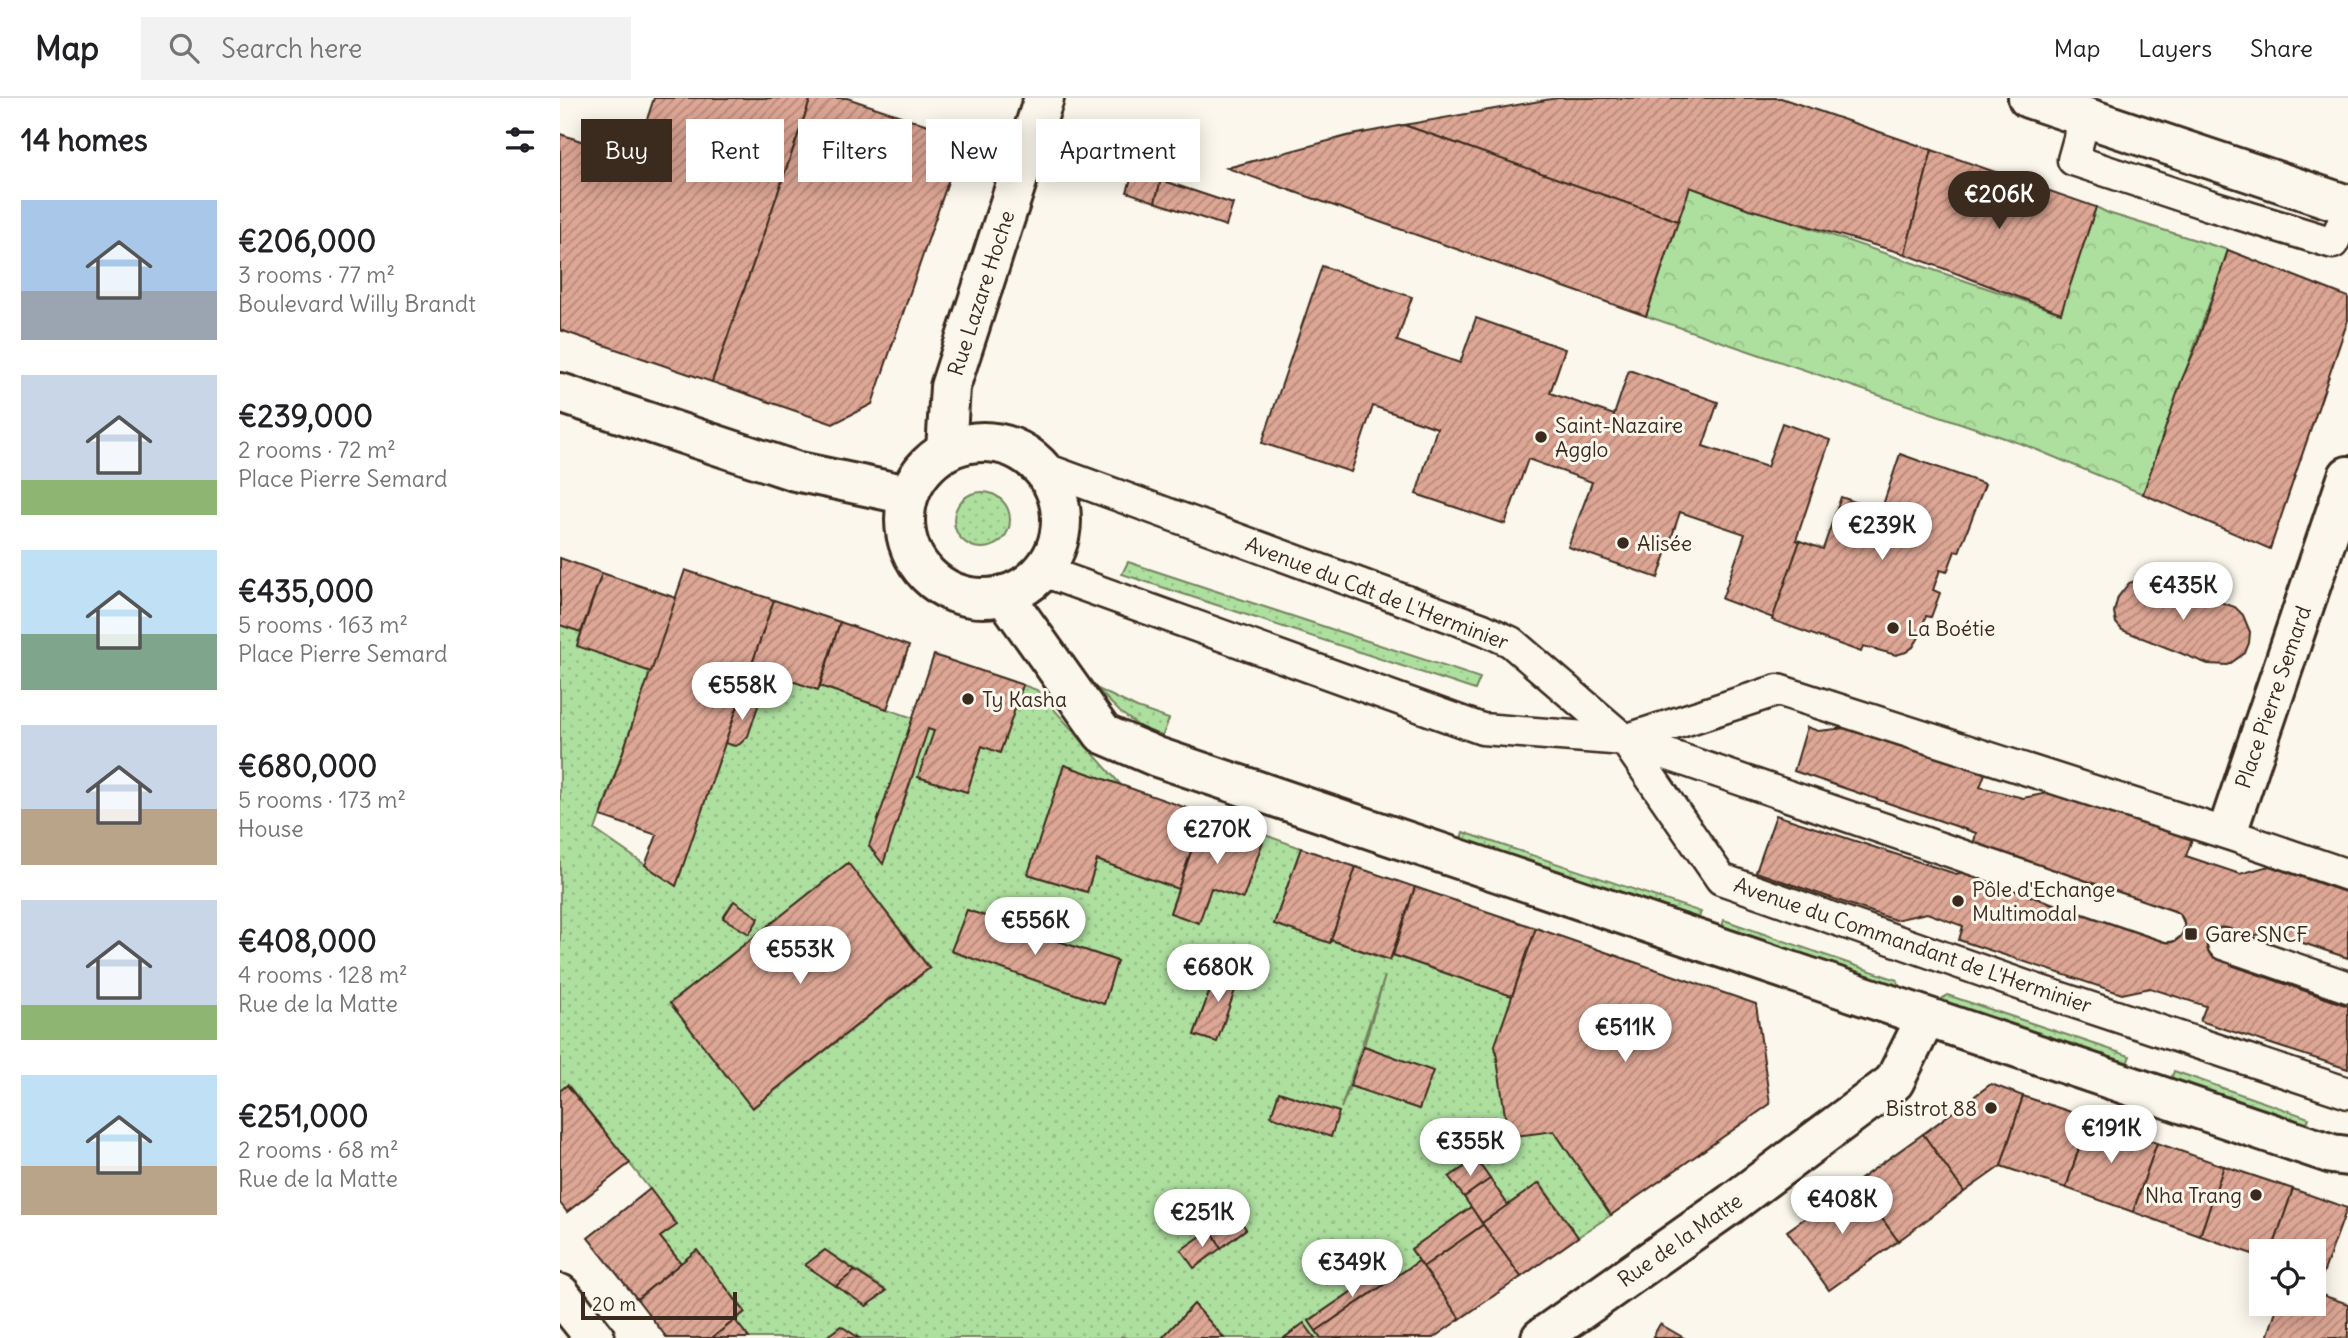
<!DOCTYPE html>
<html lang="en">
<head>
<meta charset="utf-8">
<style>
  :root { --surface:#fff; --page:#f2f2f2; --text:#202124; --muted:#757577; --line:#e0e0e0; --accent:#3b2a1e }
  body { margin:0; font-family:Delius,sans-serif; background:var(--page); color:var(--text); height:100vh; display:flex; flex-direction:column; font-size:26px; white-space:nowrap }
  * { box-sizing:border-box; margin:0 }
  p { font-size:23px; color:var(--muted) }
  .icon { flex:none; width:38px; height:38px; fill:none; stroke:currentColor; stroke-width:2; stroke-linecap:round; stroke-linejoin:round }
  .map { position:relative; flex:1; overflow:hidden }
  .drawer { display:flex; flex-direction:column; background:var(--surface); width:560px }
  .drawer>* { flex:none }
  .guide { position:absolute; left:21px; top:21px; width:665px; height:63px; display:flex; gap:14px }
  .tools { position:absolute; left:1689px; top:1141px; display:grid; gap:14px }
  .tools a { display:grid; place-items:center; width:77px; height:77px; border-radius:0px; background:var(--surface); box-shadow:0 4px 18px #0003; font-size:35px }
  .scale { position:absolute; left:21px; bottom:18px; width:156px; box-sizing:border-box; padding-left:7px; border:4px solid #3b2a1e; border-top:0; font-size:19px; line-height:24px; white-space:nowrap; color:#3b2a1e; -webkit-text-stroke:5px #fbf7ec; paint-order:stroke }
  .price { position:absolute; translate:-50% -60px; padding:0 16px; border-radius:24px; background:#fff; color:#222; font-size:23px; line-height:46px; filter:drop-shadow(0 2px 4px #0008) }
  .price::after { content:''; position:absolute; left:50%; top:42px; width:21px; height:16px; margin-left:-10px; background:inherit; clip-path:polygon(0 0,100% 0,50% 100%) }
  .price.active { background:var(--accent); color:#fff }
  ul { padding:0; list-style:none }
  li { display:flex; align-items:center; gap:21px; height:175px; padding:0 21px }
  li span { display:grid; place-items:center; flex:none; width:196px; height:140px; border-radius:0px; color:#555 }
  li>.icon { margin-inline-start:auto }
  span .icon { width:84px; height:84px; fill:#fffc; stroke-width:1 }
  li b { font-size:30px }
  h2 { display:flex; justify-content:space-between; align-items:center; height:84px; padding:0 21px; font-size:30px }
  .chip { padding:0 24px; border-radius:0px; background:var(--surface); box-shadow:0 4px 18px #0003; font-size:24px; line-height:63px }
  .chip.active { background:var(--accent); color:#fff }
  header { display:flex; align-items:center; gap:42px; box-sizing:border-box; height:98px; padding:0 35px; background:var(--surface); border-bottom:2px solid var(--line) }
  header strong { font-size:33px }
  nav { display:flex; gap:38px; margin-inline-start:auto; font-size:24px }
  .search { width:490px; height:63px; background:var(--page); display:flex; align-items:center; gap:18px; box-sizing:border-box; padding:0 24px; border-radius:0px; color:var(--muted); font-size:26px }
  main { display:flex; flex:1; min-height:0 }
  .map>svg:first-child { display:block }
  .grass { fill:url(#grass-dots); stroke:#74845e; stroke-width:2; fill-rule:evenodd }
  .park { fill:url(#park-crowns); stroke:#74845e; stroke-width:2 }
  .building { fill:url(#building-hatch); stroke:#3b2a1e; stroke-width:2 }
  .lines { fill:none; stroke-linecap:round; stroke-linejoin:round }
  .lane-casing { stroke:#3b2a1e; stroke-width:35 }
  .street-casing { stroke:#3b2a1e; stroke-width:44 }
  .secondary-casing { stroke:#3b2a1e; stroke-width:44 }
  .lane { stroke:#fbf7ec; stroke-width:30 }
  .street { stroke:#fbf7ec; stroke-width:38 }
  .secondary { stroke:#fbf7ec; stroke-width:38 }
  .poi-dot { fill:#3b2a1e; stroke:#fbf7ec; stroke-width:2.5 }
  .labels { text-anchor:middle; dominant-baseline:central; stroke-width:6; stroke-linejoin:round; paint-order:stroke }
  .street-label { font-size:21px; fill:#3b2a1e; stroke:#fbf7ec }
  .poi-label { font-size:21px; fill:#3b2a1e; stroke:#fbf7ec; text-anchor:start }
</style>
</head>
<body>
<header>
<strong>Map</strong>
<div class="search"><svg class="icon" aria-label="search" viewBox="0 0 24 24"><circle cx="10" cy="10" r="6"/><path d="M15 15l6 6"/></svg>Search here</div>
<nav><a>Map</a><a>Layers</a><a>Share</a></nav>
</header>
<main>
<section class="drawer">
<h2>14 homes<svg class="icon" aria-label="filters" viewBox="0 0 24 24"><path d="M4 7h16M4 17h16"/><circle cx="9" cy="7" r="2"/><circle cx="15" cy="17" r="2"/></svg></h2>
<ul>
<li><span style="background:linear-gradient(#a9c7e8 65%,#9aa5b1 0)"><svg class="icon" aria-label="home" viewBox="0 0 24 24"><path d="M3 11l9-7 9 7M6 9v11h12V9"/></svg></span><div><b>€206,000</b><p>3 rooms · 77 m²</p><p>Boulevard Willy Brandt</p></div></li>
<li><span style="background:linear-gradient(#c9d6e8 75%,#8fb573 0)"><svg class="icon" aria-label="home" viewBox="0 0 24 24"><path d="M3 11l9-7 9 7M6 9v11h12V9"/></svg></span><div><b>€239,000</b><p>2 rooms · 72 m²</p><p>Place Pierre Semard</p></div></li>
<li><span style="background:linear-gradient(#bfe0f5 60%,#7fa58c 0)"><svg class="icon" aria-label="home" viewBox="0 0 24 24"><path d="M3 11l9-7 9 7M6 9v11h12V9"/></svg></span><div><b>€435,000</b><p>5 rooms · 163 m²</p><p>Place Pierre Semard</p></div></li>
<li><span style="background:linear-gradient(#c9d6e8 60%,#b9a48a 0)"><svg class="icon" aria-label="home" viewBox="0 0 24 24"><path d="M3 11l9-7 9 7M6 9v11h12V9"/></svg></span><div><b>€680,000</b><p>5 rooms · 173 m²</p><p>House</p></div></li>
<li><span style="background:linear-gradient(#c9d6e8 75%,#8fb573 0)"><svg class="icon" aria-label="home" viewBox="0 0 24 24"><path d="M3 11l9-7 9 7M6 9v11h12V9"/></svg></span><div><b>€408,000</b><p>4 rooms · 128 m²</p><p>Rue de la Matte</p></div></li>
<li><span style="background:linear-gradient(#bfe0f5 65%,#b9a48a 0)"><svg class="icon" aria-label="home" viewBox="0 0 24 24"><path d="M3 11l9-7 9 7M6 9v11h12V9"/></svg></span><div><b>€251,000</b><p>2 rooms · 68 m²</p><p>Rue de la Matte</p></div></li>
</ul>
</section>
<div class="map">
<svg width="1788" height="1240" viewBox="0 0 1788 1240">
  <defs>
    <pattern id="grass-dots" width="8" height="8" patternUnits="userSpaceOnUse" patternTransform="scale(1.75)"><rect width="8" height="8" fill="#addf9f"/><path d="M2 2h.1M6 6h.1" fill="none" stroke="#96c088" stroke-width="1.8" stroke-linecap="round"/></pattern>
    <pattern id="park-crowns" width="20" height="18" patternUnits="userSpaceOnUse" patternTransform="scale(1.75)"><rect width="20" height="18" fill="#addf9f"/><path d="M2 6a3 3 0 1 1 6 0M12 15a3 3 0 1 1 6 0" fill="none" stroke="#96c088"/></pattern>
    <pattern id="building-hatch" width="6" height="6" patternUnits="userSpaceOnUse" patternTransform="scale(1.75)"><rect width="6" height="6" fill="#dda695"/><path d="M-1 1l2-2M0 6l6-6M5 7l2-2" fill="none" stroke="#b48779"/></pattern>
  </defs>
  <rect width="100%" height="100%" fill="#fbf7ec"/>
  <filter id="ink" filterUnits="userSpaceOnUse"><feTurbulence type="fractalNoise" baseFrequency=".0143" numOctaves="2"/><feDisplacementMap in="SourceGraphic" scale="14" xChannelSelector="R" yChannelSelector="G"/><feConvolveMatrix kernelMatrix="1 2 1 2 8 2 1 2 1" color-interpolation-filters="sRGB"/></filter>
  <g filter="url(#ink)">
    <g class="grass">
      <circle cx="422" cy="422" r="28"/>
      <polygon points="568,464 920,580 915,592 562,476"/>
      <path d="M 0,527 L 21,534 L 17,547 L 91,574 L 35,732 L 116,788 L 191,569 L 258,592 L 260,588 L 353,620 L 374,633 L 359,679 L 407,694 L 422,648 L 440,654 L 463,587 L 477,592 L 561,687 L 504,667 L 468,776 L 527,794 L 537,762 L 618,791 L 610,815 L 638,825 L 651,790 L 683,801 L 705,737 L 741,750 L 714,826 L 770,845 L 771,842 L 830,863 L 833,857 L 952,898 L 994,1033 L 1051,1117 L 1018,1139 L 980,1085 L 948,1107 L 916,1061 L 890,1079 L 911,1109 L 851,1151 L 859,1163 L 835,1179 L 827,1170 L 749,1222 L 761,1240 L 755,1240 L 744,1226 L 724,1240 L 664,1240 L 634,1206 L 602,1240 L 566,1240 L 562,1238 L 560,1240 L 299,1240 L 281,1228 L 265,1240 L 189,1240 L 175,1222 L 185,1213 L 137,1153 L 121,1165 L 100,1139 L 117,1126 L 8,987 L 0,993 ZM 288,765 L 370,870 L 193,1010 L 111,905 ZM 407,812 L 557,863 L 544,906 L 392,854 ZM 659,867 L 680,875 L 656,944 L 634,936 ZM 825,878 L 804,948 L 872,973 L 859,1011 L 790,988 L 781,1010 ZM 675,1115 L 686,1131 L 634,1169 L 622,1152 ZM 265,1152 L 326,1192 L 326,1193 L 307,1208 L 246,1167 Z"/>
      <polygon points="536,590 577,610 609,621 600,644 560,614"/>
      <polygon points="903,734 1141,814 1135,829 899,747"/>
      <polygon points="1164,822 1337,882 1342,897 1160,835"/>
      <polygon points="1387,897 1570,958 1564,973 1372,908"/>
      <polygon points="1614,973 1749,1020 1744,1033 1609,987"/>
    </g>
    <polygon class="park" points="1130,89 1500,215 1536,109 1548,115 1668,152 1583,396 1465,347 1086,218"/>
    <g class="building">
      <polygon points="94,0 251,0 152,284 0,232 0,36 74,61"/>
      <polygon points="251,0 287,0 380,31 396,60 312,306 273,326 152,284"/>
      <polygon points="997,0 1221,0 1372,52 1345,156 1189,111 1130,89 1118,123 844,27"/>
      <polygon points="844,27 1118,123 1086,218 667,70 787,38"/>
      <polygon points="1372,52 1536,109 1501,215 1345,156"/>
      <polygon points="574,71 602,79 595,104 567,94"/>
      <polygon points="601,82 673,106 666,128 595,104"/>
      <polygon points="1668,152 1788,199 1788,222 1710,451 1583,396 1622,281 1636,249"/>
      <polygon points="762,168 852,199 837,243 900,265 916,220 1005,251 990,295 1054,317 1069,272 1158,304 1143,348 1207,369 1222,325 1270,342 1236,442 1240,443 1213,520 1162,501 1185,436 1120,414 1098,480 1008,449 1032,384 968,361 945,426 856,396 877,330 813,308 791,374 702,345"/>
      <polygon points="1340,356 1425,386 1399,454 1395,453 1387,474 1380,472 1373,492 1380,495 1371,519 1366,518 1358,541 1353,549 1346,554 1336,557 1303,548 1301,554 1212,522 1240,443 1263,451 1281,399 1321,413"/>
      <polygon points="0,460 42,475 21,534 0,527"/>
      <polygon points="125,472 214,502 116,788 85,767 97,737 41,718"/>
      <polygon points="42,475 116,500 91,574 17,548"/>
      <polygon points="1586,479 1675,509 1683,517 1690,534 1689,545 1685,555 1668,567 1648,566 1562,532 1556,525 1554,514 1558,499 1569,485"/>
      <polygon points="214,502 280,524 258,592 191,569"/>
      <polygon points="280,524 349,548 327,611 260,588"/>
      <polygon points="374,557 463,587 440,655 422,648 407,694 358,679 374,633 368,631 323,766 309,748"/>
      <polygon points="181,599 199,605 188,638 180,646 175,648 165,645"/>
      <polygon points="1247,629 1258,633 1286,630 1426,673 1420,689 1463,700 1488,695 1632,741 1626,758 1680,776 1709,768 1788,795 1788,860 1710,834 1678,841 1671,867 1788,908 1788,971 1640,923 1646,908 1590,890 1562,896 1399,842 1403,828 1367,815 1335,822 1196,774 1216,717 1396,776 1420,770 1413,748 1416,735 1234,673"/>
      <polygon points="504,667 644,716 618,791 537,762 527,794 468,776"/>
      <polygon points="644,716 705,737 683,801 651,790 639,825 610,815"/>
      <polygon points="741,750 796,769 770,845 714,826"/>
      <polygon points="288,765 369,870 192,1010 110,905"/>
      <polygon points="796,769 855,789 830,862 771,842"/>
      <polygon points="855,789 976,830 952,898 833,857"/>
      <polygon points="174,803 199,820 189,836 163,820"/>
      <polygon points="407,812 557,863 544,906 391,853"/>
      <polygon points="976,830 1196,906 1210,1006 1051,1117 994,1033 948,1039 935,947"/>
      <polygon points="659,867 681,875 657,944 634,937"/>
      <polygon points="804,948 873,973 859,1011 790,988"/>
      <polygon points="1431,986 1463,998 1441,1068 1404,1094 1363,1036"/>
      <polygon points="7,987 70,1065 7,1114 0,1105 0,993"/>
      <polygon points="719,994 779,1014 771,1039 711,1018"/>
      <polygon points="1463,998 1529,1020 1506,1090 1441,1068"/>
      <polygon points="1529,1020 1597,1045 1573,1114 1506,1090"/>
      <polygon points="1363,1036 1404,1094 1338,1143 1296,1084"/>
      <polygon points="1597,1045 1664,1068 1640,1138 1573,1114"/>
      <polygon points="916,1061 930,1081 904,1099 889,1079"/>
      <polygon points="1664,1068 1733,1091 1712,1153 1701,1153 1701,1159 1640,1138"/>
      <polygon points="930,1081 948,1107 922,1125 904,1099"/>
      <polygon points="1296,1084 1338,1143 1269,1192 1227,1133"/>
      <polygon points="979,1085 1018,1139 961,1179 922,1125"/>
      <polygon points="90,1091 117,1127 100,1139 121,1165 77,1201 28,1140"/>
      <polygon points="1733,1091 1787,1110 1756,1195 1788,1206 1788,1240 1707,1240 1718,1206 1754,1206 1754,1153 1712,1153"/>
      <polygon points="911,1109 923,1127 863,1169 851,1151"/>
      <polygon points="675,1115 686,1131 661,1150 651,1131"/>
      <polygon points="923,1127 961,1179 900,1221 863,1169"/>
      <polygon points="651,1131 661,1150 634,1170 621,1152"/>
      <polygon points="137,1152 185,1214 152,1240 107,1240 77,1201"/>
      <polygon points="265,1152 295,1173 276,1188 245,1167"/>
      <polygon points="859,1163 900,1221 873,1240 761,1240 756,1233"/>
      <polygon points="827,1169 835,1179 756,1233 749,1223"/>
      <polygon points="295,1173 326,1193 306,1208 276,1188"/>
      <polygon points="634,1206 664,1240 602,1240"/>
      <polygon points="175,1222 189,1240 152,1240"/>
      <polygon points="744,1225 755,1240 724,1240"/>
      <polygon points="1100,1226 1124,1240 1092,1240"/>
      <polygon points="281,1228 299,1240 265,1240"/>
    </g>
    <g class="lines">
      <defs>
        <g id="lane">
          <polyline points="1525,19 1513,62 1649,107 1773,145 1788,115"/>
          <polyline points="483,370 923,531 951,544 1065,642 1161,781 1468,889 1788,995"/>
          <polyline points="483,473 922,631 1065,642 1608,828"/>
          <polyline points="1065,642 1218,592 1671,737 1788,777"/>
          <polyline points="1663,846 1788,889"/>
        </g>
        <g id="street">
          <polyline points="0,295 235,373 348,397"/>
          <circle cx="423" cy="422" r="78"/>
          <polyline points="386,352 390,289 484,0"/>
          <polyline points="444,497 543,636 597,659 1772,1056 1788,1058"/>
          <polyline points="1672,720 1788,378"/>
          <polyline points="0,1196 35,1240"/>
          <polyline points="981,1240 1171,1106 1334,984 1366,920"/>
        </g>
        <polyline id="secondary" points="1468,0 1788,107"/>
      </defs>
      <use href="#lane" class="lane-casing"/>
      <use href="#street" class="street-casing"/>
      <use href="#secondary" class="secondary-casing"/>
      <use href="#lane" class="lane"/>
      <use href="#street" class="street"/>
      <use href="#secondary" class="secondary"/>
    </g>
  </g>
  <g class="poi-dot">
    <circle cx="981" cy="339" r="7"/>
    <circle cx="1063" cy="445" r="7"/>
    <circle cx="1333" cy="530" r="7"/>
    <circle cx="408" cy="601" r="7"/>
    <circle cx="1398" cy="803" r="7"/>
    <rect x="1624" y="829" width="14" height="14" rx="3.5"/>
    <circle cx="1431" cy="1010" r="7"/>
    <circle cx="1696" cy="1097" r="7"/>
  </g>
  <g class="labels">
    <g class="street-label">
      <text transform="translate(421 195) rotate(-72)">Rue Lazare Hoche</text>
      <text transform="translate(817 495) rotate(21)">Avenue du Cdt de L'Herminier</text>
      <text transform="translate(1713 599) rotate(-71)">Place Pierre Semard</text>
      <text transform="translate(1353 847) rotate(19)">Avenue du Commandant de L'Herminier</text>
      <text transform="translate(1120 1142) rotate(-35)">Rue de la Matte</text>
    </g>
    <g class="poi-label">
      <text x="995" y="327">Saint-Nazaire<tspan x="995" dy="24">Agglo</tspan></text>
      <text x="1077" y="445">Alisée</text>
      <text x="1347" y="530">La Boétie</text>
      <text x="422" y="601">Ty Kasha</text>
      <text x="1412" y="791">Pôle d'Echange<tspan x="1412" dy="24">Multimodal</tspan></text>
      <text x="1645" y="836">Gare SNCF</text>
      <text x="1417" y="1010" text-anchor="end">Bistrot 88</text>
      <text x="1682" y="1097" text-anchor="end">Nha Trang</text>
    </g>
  </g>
</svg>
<div class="tools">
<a><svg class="icon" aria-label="locate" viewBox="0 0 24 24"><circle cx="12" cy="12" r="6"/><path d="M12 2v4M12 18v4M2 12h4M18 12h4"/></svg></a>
</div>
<div class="scale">20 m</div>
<b class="price active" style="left:1439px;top:133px">€206K</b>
<b class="price" style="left:1322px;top:464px">€239K</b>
<b class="price" style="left:1623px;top:524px">€435K</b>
<b class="price" style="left:182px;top:624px">€558K</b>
<b class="price" style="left:657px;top:768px">€270K</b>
<b class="price" style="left:475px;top:859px">€556K</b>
<b class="price" style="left:240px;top:888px">€553K</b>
<b class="price" style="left:658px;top:906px">€680K</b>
<b class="price" style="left:1065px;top:966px">€511K</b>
<b class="price" style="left:1551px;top:1067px">€191K</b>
<b class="price" style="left:910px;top:1080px">€355K</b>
<b class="price" style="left:1282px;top:1138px">€408K</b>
<b class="price" style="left:642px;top:1151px">€251K</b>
<b class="price" style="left:792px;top:1201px">€349K</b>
<div class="guide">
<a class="chip active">Buy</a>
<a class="chip">Rent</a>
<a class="chip">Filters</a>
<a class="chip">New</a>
<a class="chip">Apartment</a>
</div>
</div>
</main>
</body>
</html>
